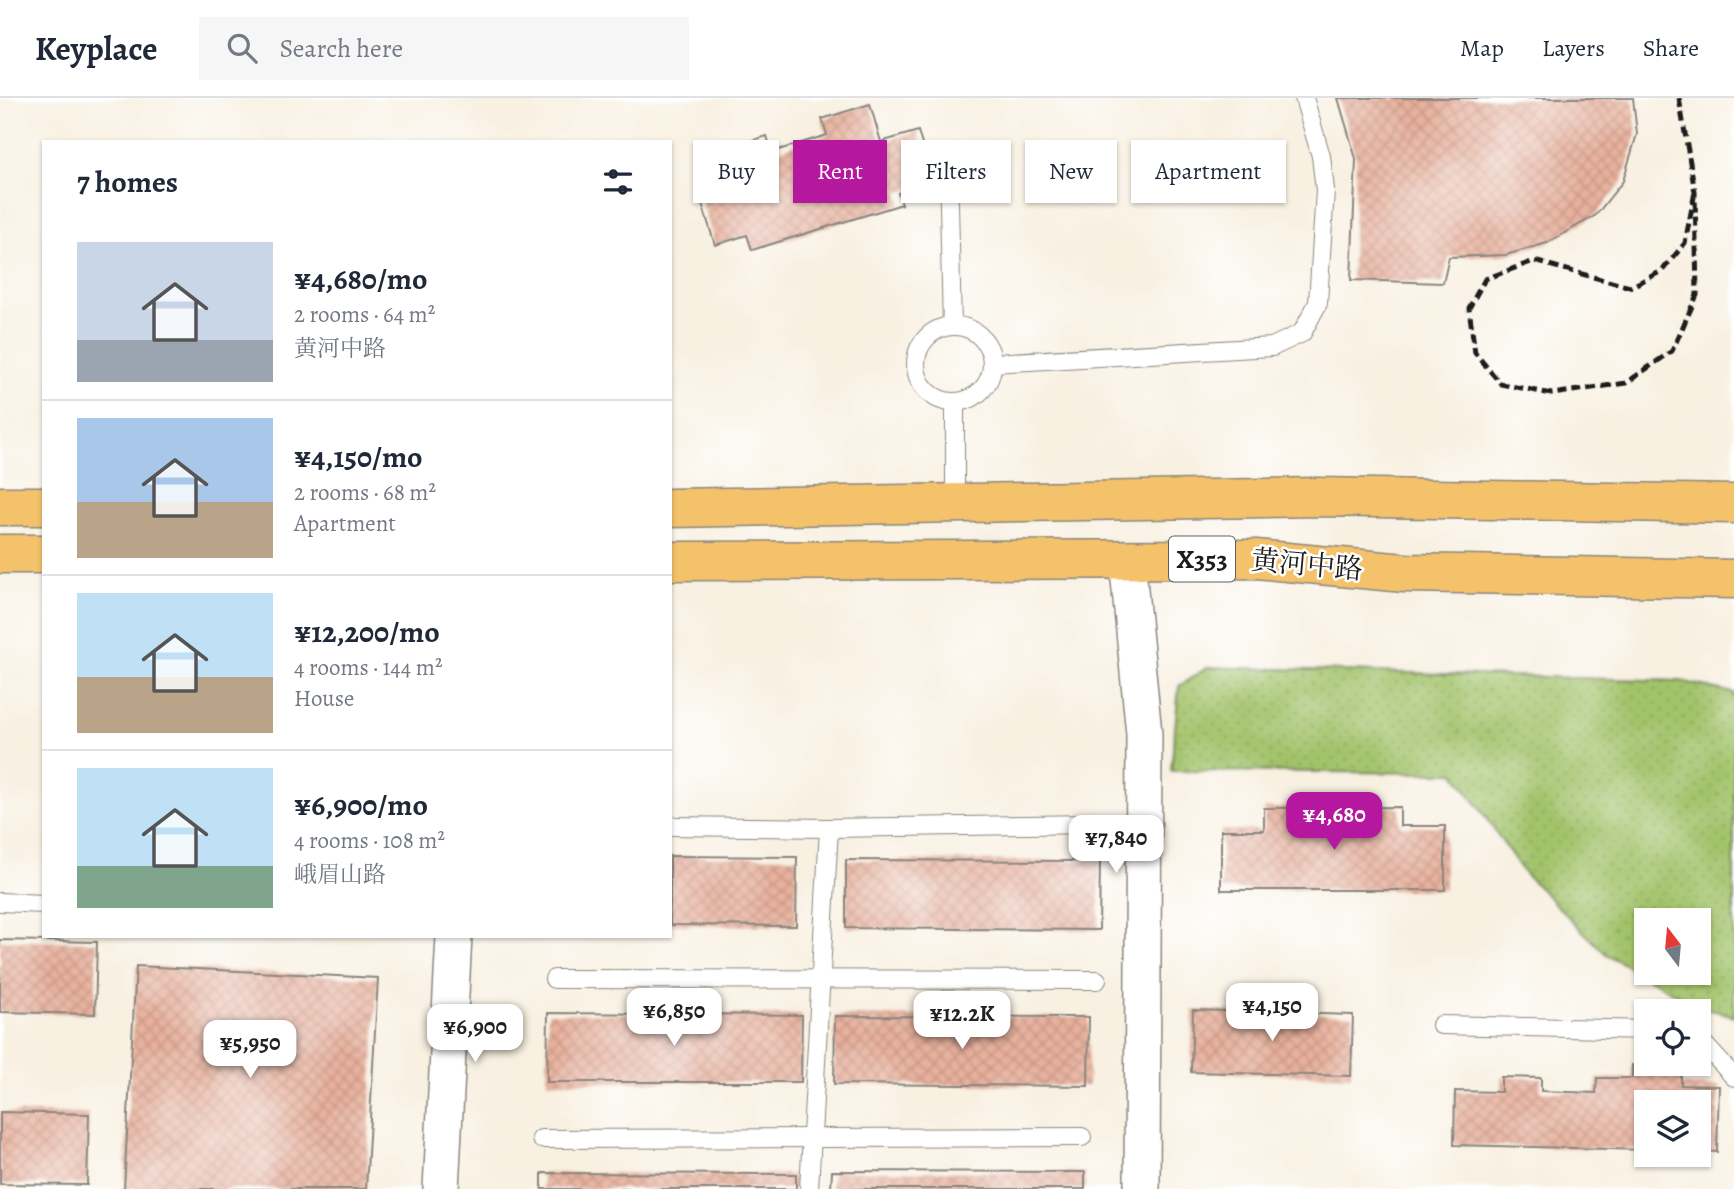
<!DOCTYPE html>
<html lang="en">
<head>
<meta charset="utf-8">
<style>
  :root { --surface:#fff; --page:#f6f6f7; --text:#1f2937; --muted:#747a83; --line:#e0e1e3; --accent:#b5179e }
  body { margin:0; font-family:Alegreya,"Noto Serif SC",serif; background:var(--page); color:var(--text); height:100vh; display:flex; flex-direction:column; font-size:26px; white-space:nowrap }
  * { box-sizing:border-box; margin:0 }
  p { font-size:23px; color:var(--muted) }
  .icon { flex:none; width:38px; height:38px; fill:none; stroke:currentColor; stroke-width:2; stroke-linecap:round; stroke-linejoin:round }
  .map { position:relative; flex:1; overflow:hidden }
  .sheet { position:absolute; left:42px; top:42px; width:630px; height:798px; display:flex; flex-direction:column; background:var(--surface); border-radius:0px; box-shadow:0 2px 5px #0004 }
  .sheet>* { flex:none }
  .hud { position:absolute; left:693px; top:42px; width:665px; height:63px; display:flex; gap:14px }
  .needle { width:46px; rotate:344deg }
  .buttons { position:absolute; left:1634px; top:810px; display:grid; gap:14px }
  .buttons a { display:grid; place-items:center; width:77px; height:77px; border-radius:0px; background:var(--surface); box-shadow:0 2px 5px #0004; font-size:35px }
  .price { position:absolute; translate:-50% -60px; padding:0 16px; border-radius:14px; background:#fff; color:#222; font-size:23px; line-height:46px; filter:drop-shadow(0 2px 4px #0008) }
  .price::after { content:''; position:absolute; left:50%; top:42px; width:21px; height:16px; margin-left:-10px; background:inherit; clip-path:polygon(0 0,100% 0,50% 100%) }
  .price.active { background:var(--accent); color:#fff }
  ul { padding:0; list-style:none }
  li { display:flex; align-items:center; gap:21px; height:175px; padding:0 35px }
  li+li { border-top:2px solid var(--line) }
  li span { display:grid; place-items:center; flex:none; width:196px; height:140px; border-radius:0px; color:#555 }
  li>.icon { margin-inline-start:auto }
  span .icon { width:84px; height:84px; fill:#fffc; stroke-width:1 }
  li b { font-size:30px }
  h2 { display:flex; justify-content:space-between; align-items:center; height:84px; padding:0 35px; font-size:30px }
  .tag { padding:0 24px; border-radius:0px; background:var(--surface); box-shadow:0 2px 5px #0004; font-size:24px; line-height:63px }
  .tag.active { background:var(--accent); color:#fff }
  header { display:flex; align-items:center; gap:42px; box-sizing:border-box; height:98px; padding:0 35px; background:var(--surface); border-bottom:2px solid var(--line) }
  header strong { font-size:33px }
  nav { display:flex; gap:38px; margin-inline-start:auto; font-size:24px }
  .search { width:490px; height:63px; background:var(--page); display:flex; align-items:center; gap:18px; box-sizing:border-box; padding:0 24px; border-radius:0px; color:var(--muted); font-size:26px }
  .map>svg:first-child { display:block }
  .grass { fill:url(#grass-dots); stroke:#5f7044; stroke-width:2; fill-rule:evenodd }
  .building { fill:url(#building-cross-hatch) }
  .lines { fill:none; stroke-linecap:round; stroke-linejoin:round }
  .service-casing { stroke:#8a867e; stroke-width:20 }
  .minor-casing { stroke:#8a867e; stroke-width:38 }
  .primary-casing { stroke:#8a867e; stroke-width:41 }
  .service { stroke:#fff; stroke-width:18 }
  .minor { stroke:#fff; stroke-width:35 }
  .primary { stroke:#f4c26a; stroke-width:38 }
  .rail { stroke:#1c1c1c; stroke-width:5; stroke-dasharray:10 5; stroke-linecap:butt }
  .labels { text-anchor:middle; dominant-baseline:central; stroke-width:5; stroke-linejoin:round; paint-order:stroke }
  .shield { fill:#fff; stroke:#606060; stroke-width:2 }
  .shield-label { font-size:26px; font-weight:bold; fill:#1c1c1c }
  .street-label { font-size:28px; fill:#1c1c1c; stroke:#fff }
</style>
</head>
<body>
<header>
<strong>Keyplace</strong>
<div class="search"><svg class="icon" aria-label="search" viewBox="0 0 24 24"><circle cx="10" cy="10" r="6"/><path d="M15 15l6 6"/></svg>Search here</div>
<nav><a>Map</a><a>Layers</a><a>Share</a></nav>
</header>
<div class="map">
<svg width="1734" height="1091" viewBox="0 0 1734 1091">
  <defs>
    <pattern id="grass-dots" width="8" height="8" patternUnits="userSpaceOnUse" patternTransform="scale(1.75)"><rect width="8" height="8" fill="#a2c36b"/><path d="M2 2h.1M6 6h.1" fill="none" stroke="#8ba75c" stroke-width="1.8" stroke-linecap="round"/></pattern>
    <pattern id="building-cross-hatch" width="8" height="8" patternUnits="userSpaceOnUse" patternTransform="scale(1.75)"><rect width="8" height="8" fill="#e8b19d"/><path d="M0 0l8 8M0 8l8-8" fill="none" stroke="#c69887"/></pattern>
  </defs>
  <rect width="100%" height="100%" fill="#fff"/>
  <filter id="ink" filterUnits="userSpaceOnUse"><feTurbulence type="fractalNoise" baseFrequency=".0143" numOctaves="2"/><feDisplacementMap in="SourceGraphic" scale="14" xChannelSelector="R" yChannelSelector="G"/><feConvolveMatrix kernelMatrix="1 2 1 2 8 2 1 2 1" color-interpolation-filters="sRGB"/></filter>
  <filter id="wash" filterUnits="userSpaceOnUse"><feTurbulence type="fractalNoise" baseFrequency=".00686" numOctaves="4" result="noise"/><feDisplacementMap in="SourceGraphic" scale="28" xChannelSelector="R" yChannelSelector="G"/><feGaussianBlur stdDeviation="1.57" result="paint"/><feColorMatrix in="noise" values="0 0 0 0 0 0 0 0 0 0 0 0 0 0 0 0 0 1.4 0 .05"/><feComposite in="paint" operator="in"/></filter>
  <g filter="url(#wash)">
    <rect width="100%" height="100%" fill="#f8f0e1"/>
    <path class="grass" d="M 1208,569 L 1681,583 L 1734,595 L 1734,918 L 1697,908 L 1606,856 L 1524,775 L 1455,675 L 1171,673 L 1179,588 ZM 1647,822 L 1699,822 L 1699,875 L 1647,875 Z"/>
    <g id="blocks">
      <g class="building">
        <polygon points="1338,0 1633,0 1637,36 1623,83 1596,117 1547,145 1506,157 1449,159 1443,185 1351,182 1356,61"/>
        <polygon points="870,6 881,44 918,33 933,84 898,95 902,106 752,152 747,137 715,147 701,102 735,91 723,51 767,38 772,54 827,37 822,21"/>
        <polygon points="1400,709 1400,728 1445,728 1445,792 1221,792 1221,732 1264,732 1264,710"/>
        <polygon points="670,758 797,759 796,828 670,827"/>
        <polygon points="846,762 1100,763 1099,832 846,830"/>
        <polygon points="0,842 97,844 95,916 0,914"/>
        <polygon points="136,868 378,880 366,1091 124,1091"/>
        <polygon points="1193,912 1353,917 1351,978 1191,974"/>
        <polygon points="548,915 802,917 801,984 547,984"/>
        <polygon points="835,918 1089,919 1088,988 834,986"/>
        <polygon points="1632,967 1681,968 1681,987 1719,988 1717,1054 1699,1053 1699,1004 1647,1004 1647,1052 1454,1047 1455,993 1501,994 1501,979 1541,980 1541,993 1596,995 1597,980 1632,980"/>
        <polygon points="0,1014 89,1016 87,1087 0,1086"/>
        <polygon points="832,1073 1085,1074 1085,1091 831,1091"/>
        <polygon points="542,1075 796,1076 796,1091 542,1091"/>
      </g>
    </g>
  </g>
  <g filter="url(#ink)">
    <use href="#blocks" fill-opacity="0" stroke="#8a867e" stroke-width="2"/>
    <g class="lines">
      <defs>
        <g id="service">
          <polyline points="948,66 952,228"/>
          <circle cx="954" cy="266" r="38"/>
          <polyline points="993,265 1272,249 1302,235 1318,205 1325,92 1321,58 1304,0"/>
          <polyline points="955,304 955,406"/>
          <polyline points="670,728 829,730 1093,726"/>
          <polyline points="0,804 44,806"/>
          <polyline points="554,881 1097,882"/>
          <polyline points="1441,927 1647,932"/>
          <polyline points="1699,943 1702,944 1734,979"/>
          <polyline points="541,1041 1082,1039"/>
          <polyline points="809,1091 829,730"/>
        </g>
        <g id="minor">
          <polyline points="1127,461 1144,636 1142,1091"/>
          <polyline points="441,1091 454,838"/>
        </g>
        <g id="primary">
          <polyline points="0,408 44,408"/>
          <polyline points="670,410 1318,399 1734,406"/>
          <polyline points="0,456 44,456"/>
          <polyline points="670,463 1256,461 1405,475 1734,481"/>
        </g>
      </defs>
      <use href="#service" class="service-casing"/>
      <use href="#minor" class="minor-casing"/>
      <use href="#primary" class="primary-casing"/>
      <use href="#service" class="service"/>
      <use href="#minor" class="minor"/>
      <use href="#primary" class="primary"/>
      <polyline class="rail" points="1679,0 1695,94 1697,197 1672,253 1626,285 1552,296 1501,286 1475,255 1469,210 1485,181 1534,163 1630,189 1662,173 1685,145 1695,94"/>
    </g>
  </g>
  <g class="labels">
    <rect class="shield" x="1169" y="438.5" width="66" height="45" rx="5"/>
    <g class="shield-label">
      <text x="1202" y="461">X353</text>
    </g>
    <g class="street-label">
      <text transform="translate(1307 467) rotate(5)">黄河中路</text>
    </g>
  </g>
</svg>
<div class="buttons">
<a><svg class="needle" viewBox="-14 -14 28 28"><path d="M0-13l5 13h-10z" fill="#e53935"/><path d="M0 13l5-13h-10z" fill="#747a83"/></svg></a>
<a><svg class="icon" aria-label="locate" viewBox="0 0 24 24"><circle cx="12" cy="12" r="6"/><path d="M12 2v4M12 18v4M2 12h4M18 12h4"/></svg></a>
<a><svg class="icon" aria-label="layers" viewBox="0 0 24 24"><path d="M12 4l9 5-9 5-9-5zM3 14l9 5 9-5"/></svg></a>
</div>
<b class="price active" style="left:1334px;top:754px">¥4,680</b>
<b class="price" style="left:1116px;top:777px">¥7,840</b>
<b class="price" style="left:1272px;top:945px">¥4,150</b>
<b class="price" style="left:674px;top:950px">¥6,850</b>
<b class="price" style="left:962px;top:953px">¥12.2K</b>
<b class="price" style="left:475px;top:966px">¥6,900</b>
<b class="price" style="left:250px;top:982px">¥5,950</b>
<div class="hud">
<a class="tag">Buy</a>
<a class="tag active">Rent</a>
<a class="tag">Filters</a>
<a class="tag">New</a>
<a class="tag">Apartment</a>
</div>
<section class="sheet">
<h2>7 homes<svg class="icon" aria-label="filters" viewBox="0 0 24 24"><path d="M4 7h16M4 17h16"/><circle cx="9" cy="7" r="2"/><circle cx="15" cy="17" r="2"/></svg></h2>
<ul>
<li><span style="background:linear-gradient(#c9d6e8 70%,#9aa5b1 0)"><svg class="icon" aria-label="home" viewBox="0 0 24 24"><path d="M3 11l9-7 9 7M6 9v11h12V9"/></svg></span><div><b>¥4,680/mo</b><p>2 rooms · 64 m²</p><p>黄河中路</p></div></li>
<li><span style="background:linear-gradient(#a9c7e8 60%,#b9a48a 0)"><svg class="icon" aria-label="home" viewBox="0 0 24 24"><path d="M3 11l9-7 9 7M6 9v11h12V9"/></svg></span><div><b>¥4,150/mo</b><p>2 rooms · 68 m²</p><p>Apartment</p></div></li>
<li><span style="background:linear-gradient(#bfe0f5 60%,#b9a48a 0)"><svg class="icon" aria-label="home" viewBox="0 0 24 24"><path d="M3 11l9-7 9 7M6 9v11h12V9"/></svg></span><div><b>¥12,200/mo</b><p>4 rooms · 144 m²</p><p>House</p></div></li>
<li><span style="background:linear-gradient(#bfe0f5 70%,#7fa58c 0)"><svg class="icon" aria-label="home" viewBox="0 0 24 24"><path d="M3 11l9-7 9 7M6 9v11h12V9"/></svg></span><div><b>¥6,900/mo</b><p>4 rooms · 108 m²</p><p>峨眉山路</p></div></li>
</ul>
</section>
</div>
</body>
</html>
